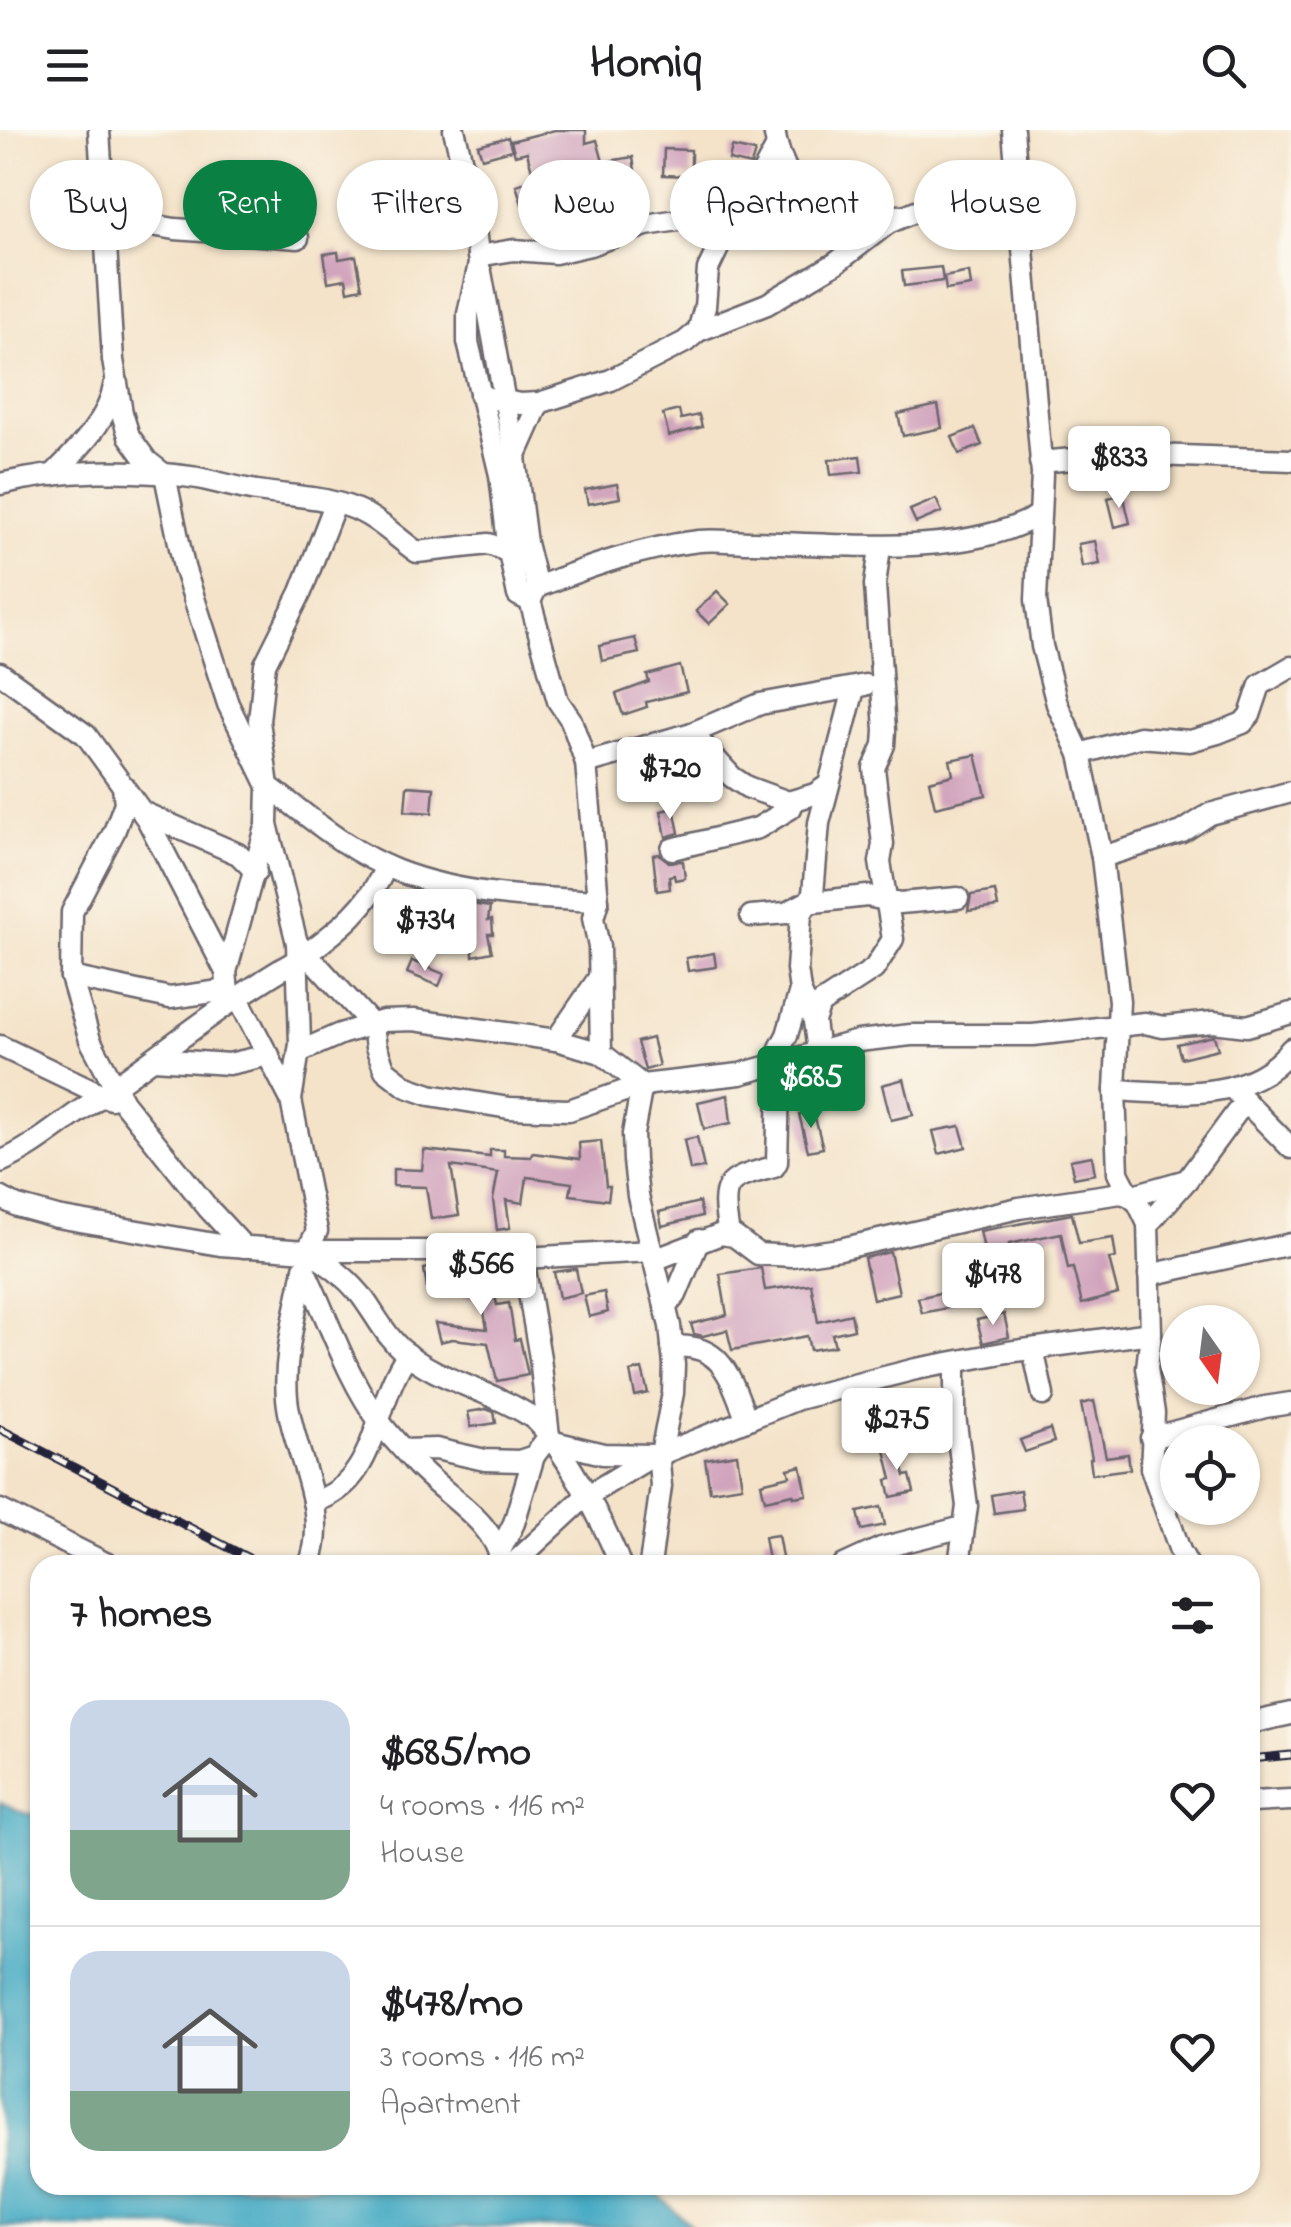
<!DOCTYPE html>
<html lang="en">
<head>
<meta charset="utf-8">
<style>
  :root { --surface:#fff; --page:#f6f6f6; --text:#202124; --muted:#757577; --line:#e0e0e0; --accent:#0b8043 }
  body { margin:0; font-family:"Indie Flower",sans-serif; background:var(--page); color:var(--text); height:100vh; display:flex; flex-direction:column; font-size:38px; white-space:nowrap }
  * { box-sizing:border-box; margin:0 }
  p { font-size:32px; color:var(--muted) }
  .icon { flex:none; width:55px; height:55px; fill:none; stroke:currentColor; stroke-width:2; stroke-linecap:round; stroke-linejoin:round }
  .map { position:relative; flex:1; overflow:hidden }
  .sheet { position:absolute; left:30px; top:1425px; width:1230px; height:640px; display:flex; flex-direction:column; background:var(--surface); border-radius:30px; box-shadow:0 2px 8px #0004 }
  .sheet>* { flex:none }
  .top-card { position:absolute; left:30px; top:30px; width:1232px; height:90px; display:flex; gap:20px }
  .needle { width:65px; rotate:166deg }
  .buttons { position:absolute; left:1160px; top:1175px; display:grid; gap:20px }
  .buttons a { display:grid; place-items:center; width:100px; height:100px; border-radius:50%; background:var(--surface); box-shadow:0 2px 8px #0004; font-size:50px }
  .price { position:absolute; translate:-50% -85px; padding:0 22px; border-radius:10px; background:#fff; color:#222; font-size:32px; line-height:65px; filter:drop-shadow(0 2px 5px #0008) }
  .price::after { content:''; position:absolute; left:50%; top:60px; width:30px; height:22px; margin-left:-15px; background:inherit; clip-path:polygon(0 0,100% 0,50% 100%) }
  .price.active { background:var(--accent); color:#fff }
  ul { padding:0; list-style:none }
  li { display:flex; align-items:center; gap:30px; height:250px; padding:0 40px }
  li+li { border-top:2px solid var(--line) }
  li span { display:grid; place-items:center; flex:none; width:280px; height:200px; border-radius:30px; color:#555 }
  li>.icon { margin-inline-start:auto }
  span .icon { width:120px; height:120px; fill:#fffc; stroke-width:1 }
  li b { font-size:42px }
  h2 { display:flex; justify-content:space-between; align-items:center; height:120px; padding:0 40px; font-size:42px }
  .tag { padding:0 35px; border-radius:45px; background:var(--surface); box-shadow:0 2px 8px #0004; font-size:35px; line-height:90px }
  .tag.active { background:var(--accent); color:#fff }
  header { display:flex; justify-content:space-between; align-items:center; height:130px; padding:0 40px; background:var(--surface); font-size:45px; font-weight:800 }
  .map>svg:first-child { display:block }
  .water { fill:#43a9c3; stroke:#32667f; stroke-width:2.5 }
  .building { fill:#d1a4bd }
  .lines { fill:none; stroke-linecap:round; stroke-linejoin:round }
  .minor-casing { stroke:#6c666d; stroke-width:25 }
  .minor { stroke:#fff; stroke-width:20 }
  .rail-casing { stroke:#22223b; stroke-width:9 }
  .rail { stroke:#fbf7ec; stroke-width:5; stroke-dasharray:15; stroke-linecap:butt }
</style>
</head>
<body>
<header><svg class="icon" aria-label="menu" viewBox="0 0 24 24"><path d="M4 6h16M4 12h16M4 18h16"/></svg>Homiq<svg class="icon" aria-label="search" viewBox="0 0 24 24"><circle cx="10" cy="10" r="6"/><path d="M15 15l6 6"/></svg></header>
<div class="map">
<svg width="1291" height="2097" viewBox="0 0 1291 2097">
  <rect width="100%" height="100%" fill="#fbf7ec"/>
  <filter id="ink" filterUnits="userSpaceOnUse"><feTurbulence type="fractalNoise" baseFrequency=".01" numOctaves="2"/><feDisplacementMap in="SourceGraphic" scale="20" xChannelSelector="R" yChannelSelector="G"/><feConvolveMatrix kernelMatrix="1 2 1 2 8 2 1 2 1" color-interpolation-filters="sRGB"/></filter>
  <filter id="wash" filterUnits="userSpaceOnUse"><feTurbulence type="fractalNoise" baseFrequency=".0048" numOctaves="4" result="noise"/><feDisplacementMap in="SourceGraphic" scale="40" xChannelSelector="R" yChannelSelector="G"/><feGaussianBlur stdDeviation="2.25" result="paint"/><feColorMatrix in="noise" values="0 0 0 0 0 0 0 0 0 0 0 0 0 0 0 0 0 1.4 0 .05"/><feComposite in="paint" operator="in"/></filter>
  <g filter="url(#wash)">
    <rect width="100%" height="100%" fill="#f4e3c9"/>
    <polygon class="water" points="0,1672 26,1684 40,1683 40,2055 648,2055 692,2097 0,2097"/>
    <g id="blocks">
      <g class="building">
        <polygon points="555,0 586,0 586,13 597,10 603,32 633,27 636,48 595,55 596,58 567,66 566,61 522,74 516,55 534,49 527,22 515,25 511,11"/>
        <polygon points="508,7 512,20 482,28 478,15"/>
        <polygon points="732,17 755,22 751,35 729,30"/>
        <polygon points="664,19 691,20 691,46 663,45"/>
        <polygon points="338,122 339,129 356,126 362,158 348,161 346,149 328,152 324,124"/>
        <polygon points="941,137 943,151 904,156 902,141"/>
        <polygon points="969,142 971,156 946,160 944,147"/>
        <polygon points="938,275 942,298 903,306 898,284"/>
        <polygon points="679,280 681,289 699,285 702,297 669,306 663,284"/>
        <polygon points="975,298 982,315 959,324 952,307"/>
        <polygon points="860,326 862,342 831,345 829,330"/>
        <polygon points="617,354 620,368 588,374 585,360"/>
        <polygon points="1123,364 1130,393 1115,397 1108,368"/>
        <polygon points="936,369 942,382 916,393 910,380"/>
        <polygon points="1095,411 1100,434 1082,437 1078,414"/>
        <polygon points="717,461 730,474 709,494 696,481"/>
        <polygon points="635,508 639,523 602,531 599,516"/>
        <polygon points="680,536 687,562 646,572 647,577 623,585 616,564 649,552 647,545"/>
        <polygon points="976,625 986,665 935,677 929,651 953,645 950,630"/>
        <polygon points="407,656 434,658 432,683 405,681"/>
        <polygon points="674,678 679,703 666,707 661,681"/>
        <polygon points="659,724 669,732 683,731 685,748 675,750 674,745 669,746 670,759 657,761 653,725"/>
        <polygon points="995,761 998,777 968,781 971,765"/>
        <polygon points="471,774 490,777 488,790 492,789 493,804 488,804 492,822 473,826"/>
        <polygon points="714,823 716,837 688,841 686,828"/>
        <polygon points="412,831 444,844 439,856 407,843"/>
        <polygon points="1214,906 1218,919 1181,928 1177,914"/>
        <polygon points="652,908 659,936 645,940 637,912"/>
        <polygon points="904,949 913,985 891,990 882,955"/>
        <polygon points="728,965 731,993 704,999 698,972"/>
        <polygon points="813,980 823,1018 808,1021 799,984"/>
        <polygon points="960,996 966,1017 939,1024 933,1001"/>
        <polygon points="697,1007 704,1038 690,1040 684,1010"/>
        <polygon points="601,1011 606,1056 610,1056 608,1070 570,1065 572,1053 527,1047 523,1073 506,1070 510,1098 497,1100 493,1070 498,1043 451,1036 459,1085 431,1089 426,1057 393,1056 393,1039 422,1040 424,1020 490,1027 490,1020 504,1020 504,1026 531,1027 532,1023 580,1029 579,1013"/>
        <polygon points="1092,1026 1095,1044 1074,1048 1070,1030"/>
        <polygon points="699,1072 702,1086 662,1096 659,1082"/>
        <polygon points="1072,1084 1079,1113 1113,1108 1116,1128 1109,1129 1118,1164 1082,1174 1073,1138 1068,1139 1061,1103 1009,1114 1018,1149 974,1160 966,1135 986,1129 980,1101"/>
        <polygon points="890,1122 899,1163 873,1169 864,1128"/>
        <polygon points="437,1136 438,1141 456,1137 489,1139 497,1175 509,1173 515,1210 520,1209 528,1245 497,1251 488,1213 452,1209 440,1212 435,1193 487,1199 481,1165 466,1168 464,1159 428,1164 424,1139"/>
        <polygon points="761,1138 765,1160 811,1154 818,1192 851,1184 854,1199 832,1204 835,1216 810,1220 807,1206 732,1220 727,1200 703,1206 694,1204 691,1194 727,1185 720,1144"/>
        <polygon points="576,1139 581,1163 559,1168 554,1142"/>
        <polygon points="948,1161 952,1177 922,1183 918,1168"/>
        <polygon points="604,1162 608,1182 589,1187 584,1166"/>
        <polygon points="1004,1184 1009,1207 983,1213 977,1190"/>
        <polygon points="642,1239 648,1263 635,1266 630,1242"/>
        <polygon points="1094,1271 1106,1327 1128,1324 1130,1339 1092,1344 1090,1329 1092,1328 1081,1274"/>
        <polygon points="486,1279 494,1282 496,1293 471,1297 468,1282"/>
        <polygon points="1050,1299 1054,1312 1025,1322 1020,1310"/>
        <polygon points="897,1313 905,1346 910,1345 914,1362 891,1367 887,1350 892,1349 884,1316"/>
        <polygon points="737,1324 742,1356 710,1361 705,1329"/>
        <polygon points="801,1336 807,1365 794,1367 793,1364 765,1370 761,1353 790,1346 788,1339"/>
        <polygon points="1020,1360 1023,1379 994,1383 991,1365"/>
        <polygon points="881,1377 885,1395 862,1400 858,1382"/>
        <polygon points="778,1405 782,1427 768,1430 764,1407"/>
      </g>
    </g>
  </g>
  <g filter="url(#ink)">
    <use href="#blocks" fill-opacity="0" stroke="#6c666d" stroke-width="2.5"/>
    <g class="lines">
      <defs>
        <g id="minor">
          <path d="M 99,0 L 113,230 L 122,283 L 129,306 L 147,331 L 165,345 L 184,437 L 228,574 L 268,656 L 267,694 L 297,813 L 300,914 L 291,970 L 317,1101 L 307,1121 C 328,1133 344,1145 360,1164 C 374,1182 384,1204 401,1219 C 439,1252 489,1259 530,1286 C 556,1303 610,1403 620,1435"/>
          <polyline points="454,0 472,72 479,134 468,184 468,212 500,345 509,422 518,465 530,471 558,571 571,590 586,633 598,771 593,788 599,817 601,923"/>
          <path d="M 774,0 C 779,37 798,61 824,86"/>
          <polyline points="1013,0 1042,344 1036,470 1042,516 1057,574 1080,624 1102,727 1119,871 1115,960 1118,1043 1130,1066 1138,1073 1148,1094 1151,1203 1147,1238 1154,1283 1151,1338 1180,1421 1188,1435"/>
          <polyline points="753,80 763,42 777,16"/>
          <polyline points="104,87 175,99 298,108"/>
          <polyline points="478,126 514,120 555,123 590,115 646,95 736,81 902,86"/>
          <polyline points="481,142 515,327"/>
          <polyline points="698,201 705,177 708,139 736,81"/>
          <polyline points="480,266 520,274 539,273 611,250 685,212 698,201 767,174 836,133 888,93 916,81 1019,61"/>
          <polyline points="1040,332 1128,324 1291,330"/>
          <path d="M 53,345 C 76,321 109,290 114,256"/>
          <path d="M 0,354 C 62,339 134,338 198,348 C 218,352 237,358 257,361 C 288,366 318,366 347,376 C 375,385 394,406 417,422 L 489,414 L 509,422"/>
          <path d="M 335,374 L 301,462 L 265,534 L 259,591 L 268,656 C 309,687 350,723 398,741 C 460,765 533,768 598,771"/>
          <polyline points="537,457 526,413 515,327 539,273"/>
          <path d="M 530,471 L 537,457 C 588,437 644,417 699,411 C 716,409 735,412 752,412 C 836,414 966,428 1039,385"/>
          <polyline points="0,543 86,605 147,689 226,842 229,871"/>
          <polyline points="692,603 732,647 747,657 788,672"/>
          <polyline points="1080,624 1139,607 1190,611 1218,603 1243,593 1250,585 1260,555 1291,537"/>
          <polyline points="586,633 692,603 760,574 865,555"/>
          <polyline points="123,656 125,673 114,702 72,782 71,847 90,910 123,972 208,1078 244,1117"/>
          <polyline points="144,683 238,724 256,742"/>
          <polyline points="672,719 758,698 791,678 788,672 815,664 827,656"/>
          <polyline points="1102,727 1182,702 1210,684 1291,662"/>
          <polyline points="751,786 786,783 805,773 867,766 900,773 958,768"/>
          <polyline points="297,813 373,896 376,917 385,940 407,957 430,965 509,978 569,980 642,955 633,1004 634,1031 638,1066 670,1196 674,1235 673,1263 659,1333 661,1356 650,1435"/>
          <path d="M 306,824 C 339,800 370,775 386,736"/>
          <polyline points="226,842 265,701"/>
          <polyline points="71,847 170,868 227,860"/>
          <polyline points="237,866 290,968"/>
          <polyline points="814,891 800,861 797,839 801,784 813,764 819,693 854,559"/>
          <polyline points="556,910 598,849"/>
          <polyline points="0,916 111,969"/>
          <polyline points="299,922 340,904 383,891 414,890 556,910 584,918 601,923 642,955 740,944 858,911 911,905 1033,905 1145,893 1163,897 1213,892 1247,896 1291,883"/>
          <polyline points="818,922 814,891 820,874 874,839 893,809 880,732 883,714 874,638 884,615 885,600 875,455 880,417"/>
          <polyline points="154,929 229,934 269,925"/>
          <path d="M 1115,960 C 1174,963 1249,973 1291,919"/>
          <polyline points="1236,962 1291,1018"/>
          <path d="M 0,1032 C 31,1019 56,997 84,978 C 156,929 223,872 299,829"/>
          <polyline points="0,1067 17,1076 57,1087 220,1115 307,1121 433,1121 523,1128 652,1121"/>
          <polyline points="1148,1094 1187,1050 1245,971"/>
          <path d="M 729,1104 C 719,1049 727,1050 774,1037 L 777,1032 L 780,918 L 787,905 L 800,861"/>
          <polyline points="654,1130 721,1104 734,1106 758,1124 792,1126 840,1119 1019,1078 1121,1063 1130,1066 1187,1050"/>
          <path d="M 304,1138 C 297,1180 283,1225 287,1268 C 292,1322 332,1381 309,1435"/>
          <path d="M 304,1139 C 328,1188 346,1246 379,1291 C 389,1305 402,1318 414,1332 C 441,1364 496,1390 502,1435"/>
          <polyline points="1149,1145 1291,1114"/>
          <polyline points="665,1177 676,1165 699,1110"/>
          <path d="M 672,1217 C 724,1212 731,1251 747,1290"/>
          <polyline points="1033,1219 1043,1265"/>
          <polyline points="955,1233 955,1286 967,1376 959,1435"/>
          <polyline points="1151,1308 1265,1277 1291,1273"/>
          <polyline points="550,1311 603,1324 654,1325"/>
          <polyline points="404,1320 436,1319 485,1330 519,1331 534,1326 549,1306 540,1228 523,1128"/>
          <path d="M 313,1372 C 380,1353 372,1273 408,1224"/>
          <polyline points="0,1380 109,1435"/>
          <polyline points="500,1421 514,1393 534,1326"/>
          <polyline points="512,1435 585,1367 646,1330 798,1269 916,1239 1008,1222 1151,1203"/>
          <polyline points="844,1435 881,1418 963,1397"/>
          <polyline points="1250,1593 1291,1584"/>
          <polyline points="1250,1672 1291,1670"/>
        </g>
      </defs>
      <use href="#minor" class="minor-casing"/>
      <use href="#minor" class="minor"/>
      <defs>
        <g id="rail">
          <polyline points="0,1299 262,1435"/>
          <polyline points="1250,1629 1291,1625"/>
        </g>
      </defs>
      <use href="#rail" class="rail-casing"/>
      <use href="#rail" class="rail"/>
    </g>
  </g>
</svg>
<div class="buttons">
<a><svg class="needle" viewBox="-14 -14 28 28"><path d="M0-13l5 13h-10z" fill="#e53935"/><path d="M0 13l5-13h-10z" fill="#757577"/></svg></a>
<a><svg class="icon" aria-label="locate" viewBox="0 0 24 24"><circle cx="12" cy="12" r="6"/><path d="M12 2v4M12 18v4M2 12h4M18 12h4"/></svg></a>
</div>
<b class="price" style="left:1119px;top:381px">$833</b>
<b class="price" style="left:670px;top:692px">$720</b>
<b class="price" style="left:425px;top:844px">$734</b>
<b class="price active" style="left:811px;top:1001px">$685</b>
<b class="price" style="left:481px;top:1188px">$566</b>
<b class="price" style="left:993px;top:1198px">$478</b>
<b class="price" style="left:897px;top:1343px">$275</b>
<div class="top-card">
<a class="tag">Buy</a>
<a class="tag active">Rent</a>
<a class="tag">Filters</a>
<a class="tag">New</a>
<a class="tag">Apartment</a>
<a class="tag">House</a>
</div>
<section class="sheet">
<h2>7 homes<svg class="icon" aria-label="filters" viewBox="0 0 24 24"><path d="M4 7h16M4 17h16"/><circle cx="9" cy="7" r="2"/><circle cx="15" cy="17" r="2"/></svg></h2>
<ul>
<li><span style="background:linear-gradient(#c9d6e8 65%,#7fa58c 0)"><svg class="icon" aria-label="home" viewBox="0 0 24 24"><path d="M3 11l9-7 9 7M6 9v11h12V9"/></svg></span><div><b>$685/mo</b><p>4 rooms · 116 m²</p><p>House</p></div><svg class="icon" aria-label="heart" viewBox="0 0 24 24"><path d="M12 20l-8-8c-3-5 5-10 8-4 3-6 11-1 8 4z"/></svg></li>
<li><span style="background:linear-gradient(#c9d6e8 70%,#7fa58c 0)"><svg class="icon" aria-label="home" viewBox="0 0 24 24"><path d="M3 11l9-7 9 7M6 9v11h12V9"/></svg></span><div><b>$478/mo</b><p>3 rooms · 116 m²</p><p>Apartment</p></div><svg class="icon" aria-label="heart" viewBox="0 0 24 24"><path d="M12 20l-8-8c-3-5 5-10 8-4 3-6 11-1 8 4z"/></svg></li>
</ul>
</section>
</div>
</body>
</html>
